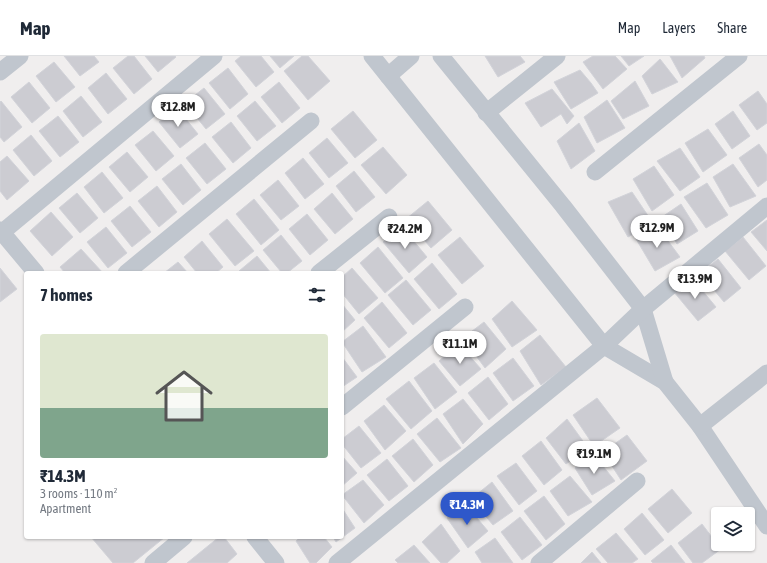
<!DOCTYPE html>
<html lang="en">
<head>
<meta charset="utf-8">
<style>
  :root { --surface:#fff; --page:#f2f2f3; --text:#1f2937; --muted:#747a83; --line:#e0e1e3; --accent:#2e58ca }
  body { margin:0; font-family:"Asap Condensed",sans-serif; background:var(--page); color:var(--text); height:100vh; display:flex; flex-direction:column; font-size:15px; white-space:nowrap }
  * { box-sizing:border-box; margin:0 }
  p { font-size:13px; color:var(--muted) }
  .icon { flex:none; width:22px; height:22px; fill:none; stroke:currentColor; stroke-width:2; stroke-linecap:round; stroke-linejoin:round }
  .map { position:relative; flex:1; overflow:hidden }
  .details { position:absolute; left:24px; top:215px; width:320px; height:268px; display:flex; flex-direction:column; background:var(--surface); border-radius:4px; box-shadow:0 1px 3px #0004 }
  .details>* { flex:none }
  .controls { position:absolute; left:711px; top:451px; display:grid; gap:8px }
  .controls a { display:grid; place-items:center; width:44px; height:44px; border-radius:4px; background:var(--surface); box-shadow:0 1px 3px #0004; font-size:20px }
  .price { position:absolute; translate:-50% -34px; padding:0 9px; border-radius:14px; background:#fff; color:#222; font-size:13px; line-height:26px; filter:drop-shadow(0 1px 2px #0008) }
  .price::after { content:''; position:absolute; left:50%; top:24px; width:12px; height:9px; margin-left:-6px; background:inherit; clip-path:polygon(0 0,100% 0,50% 100%) }
  .price.active { background:var(--accent); color:#fff }
  ul { padding:0; list-style:none }
  li { display:grid; align-content:center; gap:8px; height:212px; padding:0 16px }
  li span { display:grid; place-items:center; height:124px; border-radius:4px; color:#555 }
  li>.icon { margin-inline-start:auto }
  span .icon { width:72px; height:72px; fill:#fffc; stroke-width:1 }
  li b { font-size:17px }
  h2 { display:flex; justify-content:space-between; align-items:center; height:48px; padding:0 16px; font-size:17px }
  header { display:flex; align-items:center; gap:24px; box-sizing:border-box; height:56px; padding:0 20px; background:var(--surface); border-bottom:1px solid var(--line) }
  header strong { font-size:19px }
  nav { display:flex; gap:22px; margin-inline-start:auto; font-size:14px }
  .map>svg:first-child { display:block }
  .building { fill:#ccccd2; stroke:#d2d3d9 }
  .lines { fill:none; stroke-linecap:round; stroke-linejoin:round }
  .street { stroke:#c0c6ce; stroke-width:17 }
</style>
</head>
<body>
<header>
<strong>Map</strong>
<nav><a>Map</a><a>Layers</a><a>Share</a></nav>
</header>
<div class="map">
<svg width="767" height="507" viewBox="0 0 767 507">
  <rect width="100%" height="100%" fill="#f0eeee"/>
  <g class="building">
    <polygon points="64,0 94,0 99,6 80,20"/>
    <polygon points="128,0 134,0 152,23 134,38 113,12"/>
    <polygon points="145,0 175,0 176,1 158,16"/>
    <polygon points="241,0 261,0 274,16 256,31 235,5"/>
    <polygon points="270,0 294,0 280,12"/>
    <polygon points="302,0 308,0 330,25 308,44 284,15"/>
    <polygon points="485,0 520,0 525,6 498,21"/>
    <polygon points="593,0 615,0 627,13 603,33 583,6"/>
    <polygon points="621,0 644,0 629,10"/>
    <polygon points="670,0 704,0 705,2 682,22"/>
    <polygon points="660,3 678,26 652,38 642,20"/>
    <polygon points="54,6 75,31 56,46 36,20"/>
    <polygon points="228,12 248,38 230,53 209,27"/>
    <polygon points="580,14 591,27 598,37 571,53 554,26"/>
    <polygon points="106,17 127,43 108,58 88,32"/>
    <polygon points="635,25 649,50 623,63 611,45"/>
    <polygon points="29,26 50,52 32,67 11,41"/>
    <polygon points="279,26 300,52 282,67 261,41"/>
    <polygon points="204,32 225,58 206,73 185,47"/>
    <polygon points="552,33 574,60 567,68 561,58 541,71 525,47"/>
    <polygon points="758,35 767,48 767,67 757,74 739,49"/>
    <polygon points="81,40 102,66 83,81 63,55"/>
    <polygon points="607,44 625,72 597,87 584,61"/>
    <polygon points="1,45 22,71 4,86 0,81 0,46"/>
    <polygon points="255,45 276,70 257,85 237,60"/>
    <polygon points="177,52 198,78 180,92 159,66"/>
    <polygon points="353,55 377,84 355,102 331,73"/>
    <polygon points="733,55 750,80 732,93 715,68"/>
    <polygon points="58,60 79,86 60,101 39,75"/>
    <polygon points="231,66 251,92 233,107 212,81"/>
    <polygon points="579,67 595,95 571,113 557,85"/>
    <polygon points="708,73 727,99 703,116 685,87"/>
    <polygon points="153,75 174,100 156,115 135,89"/>
    <polygon points="31,79 52,105 34,120 13,94"/>
    <polygon points="327,82 348,107 329,122 309,97"/>
    <polygon points="205,87 226,113 207,128 186,102"/>
    <polygon points="759,88 767,99 767,124 758,131 739,102"/>
    <polygon points="383,91 407,119 386,138 361,109"/>
    <polygon points="680,92 700,121 680,135 657,105"/>
    <polygon points="127,96 148,121 130,136 109,111"/>
    <polygon points="7,100 29,125 7,144 0,135 0,106"/>
    <polygon points="303,102 324,128 305,143 285,117"/>
    <polygon points="181,108 201,134 183,149 162,123"/>
    <polygon points="733,108 756,140 730,151 713,121"/>
    <polygon points="654,110 674,139 652,155 633,123"/>
    <polygon points="354,115 375,141 356,156 336,130"/>
    <polygon points="102,116 123,142 104,157 84,131"/>
    <polygon points="278,124 299,150 281,164 260,139"/>
    <polygon points="707,127 728,159 706,172 684,141"/>
    <polygon points="157,130 177,156 159,171 138,145"/>
    <polygon points="632,136 653,167 628,181 608,146"/>
    <polygon points="77,137 98,162 80,177 59,152"/>
    <polygon points="332,137 353,163 335,178 314,153"/>
    <polygon points="254,143 279,174 261,189 236,158"/>
    <polygon points="428,145 452,174 431,192 406,163"/>
    <polygon points="681,148 698,175 677,188 662,161"/>
    <polygon points="130,150 151,176 132,191 111,165"/>
    <polygon points="51,156 73,181 52,200 30,175"/>
    <polygon points="307,158 328,184 310,199 289,173"/>
    <polygon points="227,163 254,195 235,210 209,178"/>
    <polygon points="767,164 767,195 751,176"/>
    <polygon points="657,170 680,201 655,215 636,183"/>
    <polygon points="106,171 127,197 108,212 87,186"/>
    <polygon points="402,171 427,201 409,217 383,186"/>
    <polygon points="281,179 302,205 287,217 282,217 263,194"/>
    <polygon points="460,181 484,210 462,228 438,199"/>
    <polygon points="743,181 766,210 749,224 725,195"/>
    <polygon points="202,185 223,211 216,217 197,217 184,201"/>
    <polygon points="378,191 403,222 385,237 360,207"/>
    <polygon points="81,193 103,217 65,217 60,211"/>
    <polygon points="257,200 271,217 240,217 239,215"/>
    <polygon points="718,203 741,232 724,246 700,217"/>
    <polygon points="178,206 188,217 164,217"/>
    <polygon points="432,207 457,238 439,253 414,223"/>
    <polygon points="0,212 17,233 0,246"/>
    <polygon points="352,212 378,242 359,258 342,237 342,221"/>
    <polygon points="692,222 716,251 698,265 674,236"/>
    <polygon points="406,224 431,254 413,269 388,239"/>
    <polygon points="512,245 537,274 512,291 492,263"/>
    <polygon points="382,246 407,277 389,292 364,262"/>
    <polygon points="342,248 355,264 342,276"/>
    <polygon points="484,266 506,293 485,312 463,282"/>
    <polygon points="363,270 386,301 362,316 342,286"/>
    <polygon points="540,279 566,311 541,329 520,295"/>
    <polygon points="459,288 481,313 460,330 439,305"/>
    <polygon points="342,301 357,321 342,331"/>
    <polygon points="513,302 534,330 513,345 493,317"/>
    <polygon points="434,307 457,336 435,353 414,322"/>
    <polygon points="488,321 508,348 489,364 468,337"/>
    <polygon points="409,325 432,355 411,373 386,343"/>
    <polygon points="597,342 620,372 594,390 573,359"/>
    <polygon points="463,343 483,368 463,388 443,358"/>
    <polygon points="384,349 406,375 385,394 364,365"/>
    <polygon points="437,362 461,392 440,406 417,378"/>
    <polygon points="567,363 588,392 566,408 546,382"/>
    <polygon points="359,370 381,397 361,412 342,388 342,383"/>
    <polygon points="627,379 647,405 621,424 603,396"/>
    <polygon points="413,383 433,409 414,426 392,400"/>
    <polygon points="541,385 562,414 544,429 522,400"/>
    <polygon points="594,399 615,425 592,439 575,412"/>
    <polygon points="342,400 357,417 342,430"/>
    <polygon points="387,403 408,430 389,445 367,419"/>
    <polygon points="516,407 537,435 519,449 497,420"/>
    <polygon points="570,420 592,446 568,460 550,435"/>
    <polygon points="363,424 384,449 364,467 342,439"/>
    <polygon points="492,426 513,455 493,469 471,443"/>
    <polygon points="672,433 692,457 668,477 648,453"/>
    <polygon points="544,440 565,468 546,484 524,455"/>
    <polygon points="466,449 488,475 468,492 447,462"/>
    <polygon points="342,452 355,472 336,486 333,481 342,481"/>
    <polygon points="642,457 664,484 645,499 624,473"/>
    <polygon points="520,461 542,489 522,504 501,476"/>
    <polygon points="441,468 460,495 447,507 441,507 422,486"/>
    <polygon points="702,468 721,493 702,507 693,507 678,487"/>
    <polygon points="616,477 638,503 632,507 608,507 596,493"/>
    <polygon points="91,481 165,481 133,507 113,507"/>
    <polygon points="219,481 224,481 237,498 227,507 187,507"/>
    <polygon points="300,481 324,481 332,491 316,507 310,507 296,485"/>
    <polygon points="495,482 513,507 482,507 475,496"/>
    <polygon points="414,489 430,507 398,507 395,504"/>
    <polygon points="671,489 685,507 653,507 651,505"/>
    <polygon points="592,496 601,507 581,507"/>
  </g>
  <g class="lines">
    <g class="street">
      <polyline points="372,0 604,290 665,326 700,370 767,470"/>
      <polyline points="441,0 563,150 643,253 665,326"/>
      <polyline points="0,16 20,0"/>
      <polyline points="388,20 411,0"/>
      <polyline points="486,57 557,0"/>
      <polyline points="595,116 739,0"/>
      <polyline points="0,174 36,217"/>
      <polyline points="0,178 214,0"/>
      <polyline points="126,217 311,65"/>
      <polyline points="319,217 389,161"/>
      <polyline points="342,351 465,251"/>
      <polyline points="700,370 767,317"/>
      <polyline points="255,481 276,507"/>
      <polyline points="153,507 184,481"/>
      <polyline points="337,507 604,290 643,253 767,150"/>
      <polyline points="539,507 637,425"/>
    </g>
  </g>
</svg>
<div class="controls">
<a><svg class="icon" aria-label="layers" viewBox="0 0 24 24"><path d="M12 4l9 5-9 5-9-5zM3 14l9 5 9-5"/></svg></a>
</div>
<b class="price" style="left:178px;top:72px">₹12.8M</b>
<b class="price" style="left:657px;top:193px">₹12.9M</b>
<b class="price" style="left:405px;top:194px">₹24.2M</b>
<b class="price" style="left:695px;top:244px">₹13.9M</b>
<b class="price" style="left:460px;top:309px">₹11.1M</b>
<b class="price" style="left:594px;top:419px">₹19.1M</b>
<b class="price active" style="left:467px;top:470px">₹14.3M</b>
<section class="details">
<h2>7 homes<svg class="icon" aria-label="filters" viewBox="0 0 24 24"><path d="M4 7h16M4 17h16"/><circle cx="9" cy="7" r="2"/><circle cx="15" cy="17" r="2"/></svg></h2>
<ul>
<li><span style="background:linear-gradient(#dfe7d0 60%,#7fa58c 0)"><svg class="icon" aria-label="home" viewBox="0 0 24 24"><path d="M3 11l9-7 9 7M6 9v11h12V9"/></svg></span><div><b>₹14.3M</b><p>3 rooms · 110 m²</p><p>Apartment</p></div></li>
</ul>
</section>
</div>
</body>
</html>
